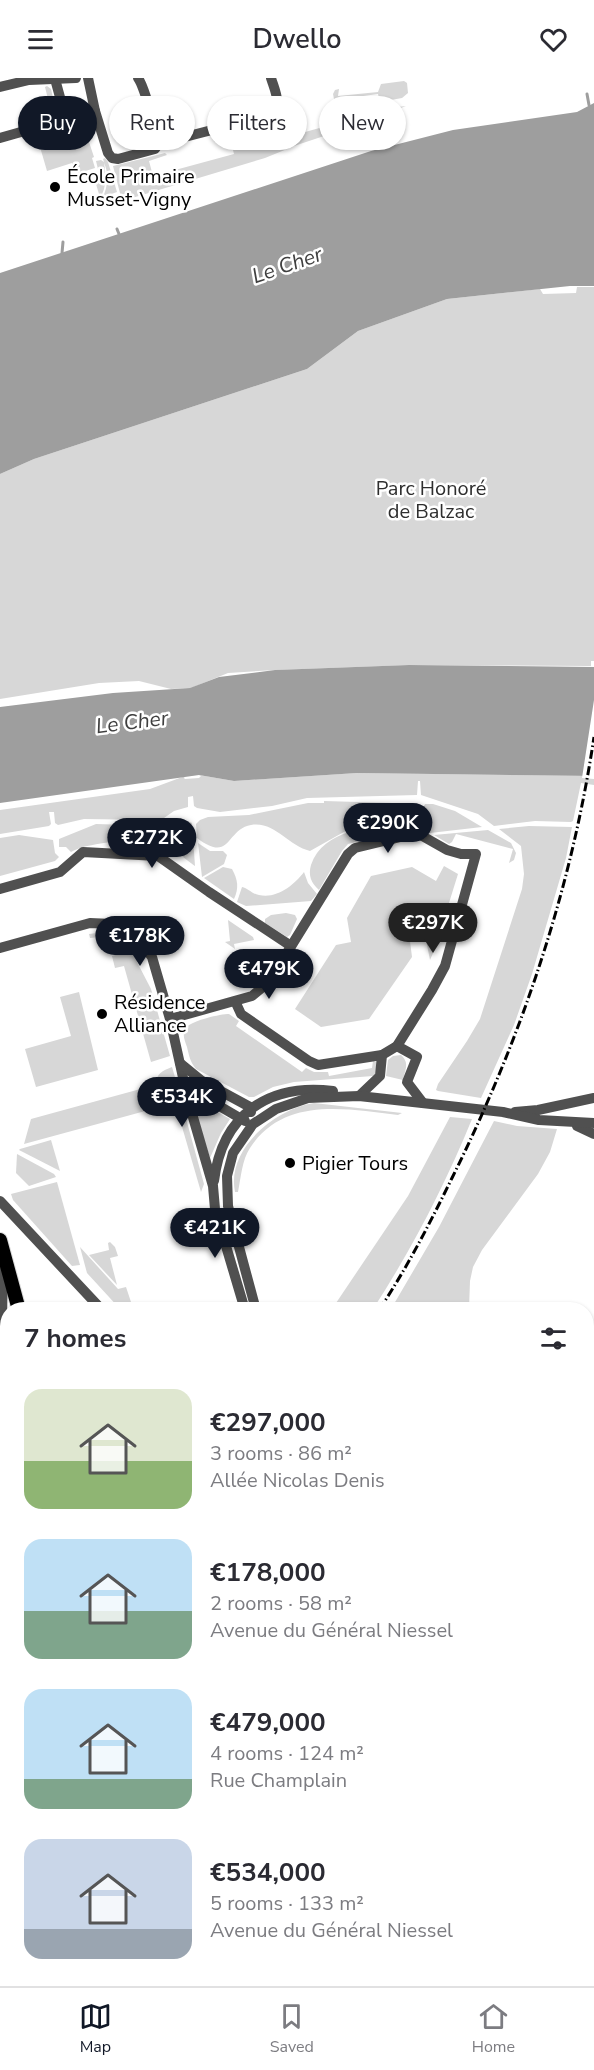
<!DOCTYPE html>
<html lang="en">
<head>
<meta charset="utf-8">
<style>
  :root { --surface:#fff; --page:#f2f2f3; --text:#2b2b33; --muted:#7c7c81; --line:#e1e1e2; --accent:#111827 }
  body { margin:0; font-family:"Nunito Sans",sans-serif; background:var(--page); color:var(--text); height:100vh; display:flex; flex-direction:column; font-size:22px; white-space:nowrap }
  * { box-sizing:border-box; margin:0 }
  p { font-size:20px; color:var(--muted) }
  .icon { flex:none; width:33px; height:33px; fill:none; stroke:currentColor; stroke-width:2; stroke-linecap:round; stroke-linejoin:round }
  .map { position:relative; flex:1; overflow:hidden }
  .panel { position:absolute; left:0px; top:1224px; width:594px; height:684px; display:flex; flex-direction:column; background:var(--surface); border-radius:24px 24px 0 0; box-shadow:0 2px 4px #0004 }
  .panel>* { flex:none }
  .guide { position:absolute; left:18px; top:18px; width:558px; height:54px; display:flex; gap:12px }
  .price { position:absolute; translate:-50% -51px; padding:0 14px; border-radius:21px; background:var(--accent); color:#fff; font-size:20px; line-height:39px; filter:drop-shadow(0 2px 3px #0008) }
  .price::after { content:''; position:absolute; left:50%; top:36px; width:18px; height:14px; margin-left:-9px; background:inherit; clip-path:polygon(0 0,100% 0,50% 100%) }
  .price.selected { background:#222; color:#fff }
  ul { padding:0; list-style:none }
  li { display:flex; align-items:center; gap:18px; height:150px; padding:0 24px }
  li span { display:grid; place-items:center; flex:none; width:168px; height:120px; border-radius:18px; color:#555 }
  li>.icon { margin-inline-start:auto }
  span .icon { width:72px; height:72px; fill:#fffc; stroke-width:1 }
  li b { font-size:26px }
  h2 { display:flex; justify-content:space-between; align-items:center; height:72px; padding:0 24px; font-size:26px }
  .tag { padding:0 21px; border-radius:27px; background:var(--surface); box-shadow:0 2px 4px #0004; font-size:21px; line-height:54px }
  .tag.selected { background:var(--accent); color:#fff }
  header { display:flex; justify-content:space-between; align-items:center; height:78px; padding:0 24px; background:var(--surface); font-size:27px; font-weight:600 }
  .dock { display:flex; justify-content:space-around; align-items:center; height:84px; border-top:2px solid var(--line); background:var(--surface); font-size:16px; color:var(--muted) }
  .dock a { display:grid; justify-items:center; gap:3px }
  .dock .selected { color:var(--accent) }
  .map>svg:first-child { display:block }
  .green { fill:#d7d7d7 }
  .water { fill:#9e9e9e }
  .pier { fill:#fff }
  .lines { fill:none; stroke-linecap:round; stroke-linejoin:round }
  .stream { stroke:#9e9e9e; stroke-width:3 }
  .major-casing { stroke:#dbdbdb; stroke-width:16 }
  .minor { stroke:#505050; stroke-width:10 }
  .major { stroke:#000; stroke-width:14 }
  .rail { stroke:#000; stroke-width:3; stroke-dasharray:9 3 1.5 3; stroke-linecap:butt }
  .poi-dot { fill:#000; stroke:#fff; stroke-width:2 }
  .labels { text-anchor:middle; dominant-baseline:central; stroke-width:5; stroke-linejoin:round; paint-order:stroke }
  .poi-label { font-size:20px; fill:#000; stroke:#fff; text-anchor:start }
  .park-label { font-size:20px; fill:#2e2e2e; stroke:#fff }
  .water-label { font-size:21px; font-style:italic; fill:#3f3f3f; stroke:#fff }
</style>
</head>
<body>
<header><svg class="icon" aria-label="menu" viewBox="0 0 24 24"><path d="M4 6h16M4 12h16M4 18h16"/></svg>Dwello<svg class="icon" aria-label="heart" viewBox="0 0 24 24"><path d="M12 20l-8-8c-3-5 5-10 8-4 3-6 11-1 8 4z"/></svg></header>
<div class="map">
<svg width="594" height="1908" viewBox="0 0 594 1908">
  <rect width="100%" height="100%" fill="#fff"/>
  <g class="green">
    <polygon points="404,3 407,5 408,15 402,20 380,24 378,16 341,21 345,28 339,29 335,26 333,16 335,12 339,11 338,18 378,14 381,6"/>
    <polygon points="47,8 51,11 57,38 30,46 26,31 49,25 45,9"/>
    <polygon points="406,28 354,48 294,68 291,58 330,47 336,37"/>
    <polygon points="282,38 292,69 265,80 122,123 113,88 165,75 167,77 149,83 153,98 234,76 230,60 214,64 214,61 271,44"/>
    <polygon points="85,52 94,79 92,80 95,90 76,96 72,85 47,93 40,69 65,62 64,58"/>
    <path d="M 105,80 L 108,84 L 117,114 L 103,119 C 108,108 109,95 104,85 C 106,96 107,109 100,120 L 77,126 L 76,123 L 99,116 L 93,96 L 99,95 L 96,83 L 101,82 L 104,84 L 103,81 Z"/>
    <polygon points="577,209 594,209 594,583 591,583 591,588 409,587 275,592 228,595 191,610 171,611 139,603 99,605 0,621 0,396 34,381 307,291 358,253 447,221 540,211 543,216 576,215"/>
    <polygon points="357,695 594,698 594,707 581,705 573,743 571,744 535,743 494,748 478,736 421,717 420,703 418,703 417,717 307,720 272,728 220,734 197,730 194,728 193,718 188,719 188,729 174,733 164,740 155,742 84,741 58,747 55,745 54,734 49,734 51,746 49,748 0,756 0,732 150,711 185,698 184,700 185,701 199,700 201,698 199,697 234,703"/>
    <path d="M 324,723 L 393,725 L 418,731 L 418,744 L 376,745 L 351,750 L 310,773 C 288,768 275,743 251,747 C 226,751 231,786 197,760 L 196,746 L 200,742 L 208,739 L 249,737 L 308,725 L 324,725 Z"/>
    <polygon points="425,726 433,726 455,733 482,749 430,755 423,751 422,732"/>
    <path d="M 190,744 L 192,745 L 195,788 C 186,782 169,766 160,764 C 141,760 87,764 71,774 L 66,769 L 59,769 L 59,761 L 96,746 L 129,747 Z"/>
    <path d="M 404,746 L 418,748 L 348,766 L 342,773 L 319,812 C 311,805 308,797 311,787 C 323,751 372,748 404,746 Z"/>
    <polygon points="529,748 572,749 566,780 532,896 514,947 481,1020 438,1013 436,1012 438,1006 467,963 480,941 522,811 524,796 521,768 499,751"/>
    <polygon points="488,752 511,765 516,775 514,782 509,785 513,771 456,756 452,764 449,766 434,757"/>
    <polygon points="19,757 53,762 55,775 59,779 55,783 0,798 0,760"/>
    <polygon points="198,765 210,773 223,773 227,777 224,786 202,799"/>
    <polygon points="444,788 458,796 434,873 430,882 424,852 409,855 412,879 369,941 321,949 295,931 336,867 351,864 347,840 371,798 412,789 436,803"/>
    <path d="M 223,789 L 232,791 C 238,802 239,810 234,821 L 204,800 Z"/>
    <path d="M 304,794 L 308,805 L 317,816 L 311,823 L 246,828 L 237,824 L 242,809 C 248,810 252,816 259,817 C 277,821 294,807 304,794 Z"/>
    <polygon points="286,835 295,837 297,841 290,857 287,859 265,845 265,841 271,837"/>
    <polygon points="228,842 253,859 254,862 234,866 235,871 225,864 230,863"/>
    <path d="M 97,855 C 117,858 129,865 141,881 L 137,884 L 151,911 L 170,978 L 151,984 L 124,888 L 115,890 L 112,878 L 120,876 L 116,862 L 100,859 L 90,860 L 89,856 Z"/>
    <polygon points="79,914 98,992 36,1009 25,971 71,958 60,919"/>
    <path d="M 229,936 L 239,943 L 236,948 L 302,994 L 306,990 L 314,994 L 328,994 L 329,998 L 372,990 L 373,983 L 376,984 L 376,996 L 373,998 L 294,1004 L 273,1009 L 254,1019 L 249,1019 L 196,991 C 190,984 189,977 187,969 C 185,963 182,957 185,951 C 189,943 220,936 229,936 Z"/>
    <path d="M 401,977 C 410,985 405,992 403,1002 L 386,998 L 388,982 L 393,978 Z"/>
    <path d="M 172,989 L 182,1023 L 24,1066 L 31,1041 L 155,1007 C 157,995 162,993 172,989 Z"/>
    <polygon points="196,1022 230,1041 221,1055 210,1080 192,1023"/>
    <path d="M 314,1025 L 402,1035 L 398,1037 C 346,1031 284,1018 250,1070 C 242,1082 241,1099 238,1114 L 235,1114 C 226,1071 275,1031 314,1025 Z"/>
    <polygon points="182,1026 204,1106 201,1114 178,1035 171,1036 169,1029"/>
    <path d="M 450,1039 L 472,1041 C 445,1107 412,1171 373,1231 L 332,1231 L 408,1118 Z"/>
    <polygon points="494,1043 517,1048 557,1051 550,1074 538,1096 482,1172 473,1189 470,1203 469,1231 391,1231 439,1149"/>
    <polygon points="51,1062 60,1093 19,1072 20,1071"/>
    <polygon points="17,1076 54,1096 56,1099 29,1108 16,1095"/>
    <polygon points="57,1104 80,1187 72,1188 13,1122 11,1116"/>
    <polygon points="110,1164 115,1169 118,1178 110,1180 117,1207 89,1177 109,1172 108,1165"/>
    <polygon points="80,1169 118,1211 126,1209 131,1224 138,1231 120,1231 87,1195"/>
    <polygon points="586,1365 594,1366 594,1456 587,1441"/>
    <polygon points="594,1659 594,1908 272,1908 270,1901 586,1900 586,1660"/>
    <polygon points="7,1794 7,1856 0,1858 0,1796"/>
  </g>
  <g class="water">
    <polygon points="594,25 594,208 570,208 447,221 358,253 307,291 34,381 0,396 0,195 371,73 453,52 577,34"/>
    <polygon points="409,587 594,589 594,698 357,695 234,703 199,697 0,725 0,629 113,615 190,610 219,599 275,592"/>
  </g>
  <polygon class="pier" points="594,621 594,701 582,700 594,622"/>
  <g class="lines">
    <g class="stream">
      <polyline points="587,16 589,27"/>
      <polyline points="117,151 119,156"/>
      <polyline points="62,175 63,164"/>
    </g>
    <defs>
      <g id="major">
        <polyline points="0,1162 19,1232"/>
        <polyline points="586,1630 594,1629"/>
        <polyline points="586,1649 594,1647"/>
        <polyline points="0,1770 8,1768"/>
      </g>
    </defs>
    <use href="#major" class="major-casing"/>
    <g class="minor">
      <polyline points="88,0 95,33"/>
      <path d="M 138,0 C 147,12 154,57 163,61 C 167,63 173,61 177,61 L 270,37 C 283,28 275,13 271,0"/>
      <polyline points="55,1 66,41"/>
      <polyline points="0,9 29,2 76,0"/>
      <polyline points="0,60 95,33 108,75 112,80 118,81 155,71 162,61"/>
      <polyline points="0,811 60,794 83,774 158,778 209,814 291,868"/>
      <polyline points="0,870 90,845 112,846 125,851 137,859 152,879 170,941 188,1022 213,1108 215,1131 245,1232"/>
      <polyline points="170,941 252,918 269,904 348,776 355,770 417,755 447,772 461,776 476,776 445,888 432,912 397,968 382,977 318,987 309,983 241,936 235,923"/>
      <polyline points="397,968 417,979 407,1004 423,1025"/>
      <polyline points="180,985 202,1003 250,1029 251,1034"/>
      <polyline points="185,1008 245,1043"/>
      <polyline points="359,1018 380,998 382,977"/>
      <polyline points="515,1034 538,1032 594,1020"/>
      <polyline points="577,1048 594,1056"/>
      <path d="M 214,1103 C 222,1037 268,1005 333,1013"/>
      <polyline points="0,1123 102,1232"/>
      <polyline points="256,1232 228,1128 227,1098 233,1075 253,1046 276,1031 308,1020 359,1018 503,1034 539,1042 594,1045"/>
      <polyline points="0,1256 2,1244 3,1184"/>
      <polyline points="0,1332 8,1334"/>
      <polyline points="0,1593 8,1588"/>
      <polyline points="395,1900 404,1908"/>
    </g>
    <use href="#major" class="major"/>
    <g class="rail">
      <path d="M 379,1232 C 407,1190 430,1145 452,1100 C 521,961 571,813 594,659"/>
      <polyline points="0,1646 8,1641"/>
    </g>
  </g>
  <g class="poi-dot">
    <circle cx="55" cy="109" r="6"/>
    <circle cx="102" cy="936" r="6"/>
    <circle cx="290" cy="1085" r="6"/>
  </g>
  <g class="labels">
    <g class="poi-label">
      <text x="67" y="98">École Primaire<tspan x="67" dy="23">Musset-Vigny</tspan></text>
      <text x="114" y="924">Résidence<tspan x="114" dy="23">Alliance</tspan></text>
      <text x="302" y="1085">Pigier Tours</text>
    </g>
    <g class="park-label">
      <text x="431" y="410">Parc Honoré<tspan x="431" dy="23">de Balzac</tspan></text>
    </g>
    <g class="water-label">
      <text transform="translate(287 187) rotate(-19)">Le Cher</text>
      <text transform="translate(132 644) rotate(-7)">Le Cher</text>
    </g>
  </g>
</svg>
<b class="price" style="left:388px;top:776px">€290K</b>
<b class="price" style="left:152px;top:791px">€272K</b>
<b class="price selected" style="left:433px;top:876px">€297K</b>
<b class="price" style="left:140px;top:889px">€178K</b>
<b class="price" style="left:269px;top:922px">€479K</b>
<b class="price" style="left:182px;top:1050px">€534K</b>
<b class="price" style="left:215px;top:1181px">€421K</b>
<div class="guide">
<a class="tag selected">Buy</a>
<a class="tag">Rent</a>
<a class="tag">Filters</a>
<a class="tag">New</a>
</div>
<section class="panel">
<h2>7 homes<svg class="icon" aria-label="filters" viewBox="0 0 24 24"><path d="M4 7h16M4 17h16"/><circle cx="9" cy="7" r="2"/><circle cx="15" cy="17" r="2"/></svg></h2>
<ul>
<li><span style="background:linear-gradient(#dfe7d0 60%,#8fb573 0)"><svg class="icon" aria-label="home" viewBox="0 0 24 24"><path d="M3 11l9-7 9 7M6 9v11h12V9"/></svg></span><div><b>€297,000</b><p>3 rooms · 86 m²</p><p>Allée Nicolas Denis</p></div></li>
<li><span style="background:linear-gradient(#bfe0f5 60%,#7fa58c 0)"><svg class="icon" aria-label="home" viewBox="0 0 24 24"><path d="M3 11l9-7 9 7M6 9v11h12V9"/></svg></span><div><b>€178,000</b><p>2 rooms · 58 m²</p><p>Avenue du Général Niessel</p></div></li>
<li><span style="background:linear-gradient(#bfe0f5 75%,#7fa58c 0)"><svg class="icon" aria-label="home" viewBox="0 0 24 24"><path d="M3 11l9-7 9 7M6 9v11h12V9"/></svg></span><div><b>€479,000</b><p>4 rooms · 124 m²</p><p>Rue Champlain</p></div></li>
<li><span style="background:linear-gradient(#c9d6e8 75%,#9aa5b1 0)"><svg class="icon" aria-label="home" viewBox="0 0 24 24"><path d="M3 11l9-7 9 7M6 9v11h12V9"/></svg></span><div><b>€534,000</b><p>5 rooms · 133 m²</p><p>Avenue du Général Niessel</p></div></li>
</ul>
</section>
</div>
<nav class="dock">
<a class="selected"><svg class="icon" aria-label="map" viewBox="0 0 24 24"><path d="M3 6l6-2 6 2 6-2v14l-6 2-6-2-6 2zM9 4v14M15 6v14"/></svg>Map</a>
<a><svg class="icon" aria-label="saved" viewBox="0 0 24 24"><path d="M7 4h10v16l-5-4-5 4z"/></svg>Saved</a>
<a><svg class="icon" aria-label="home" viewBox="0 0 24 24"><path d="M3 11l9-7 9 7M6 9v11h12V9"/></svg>Home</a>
</nav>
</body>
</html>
